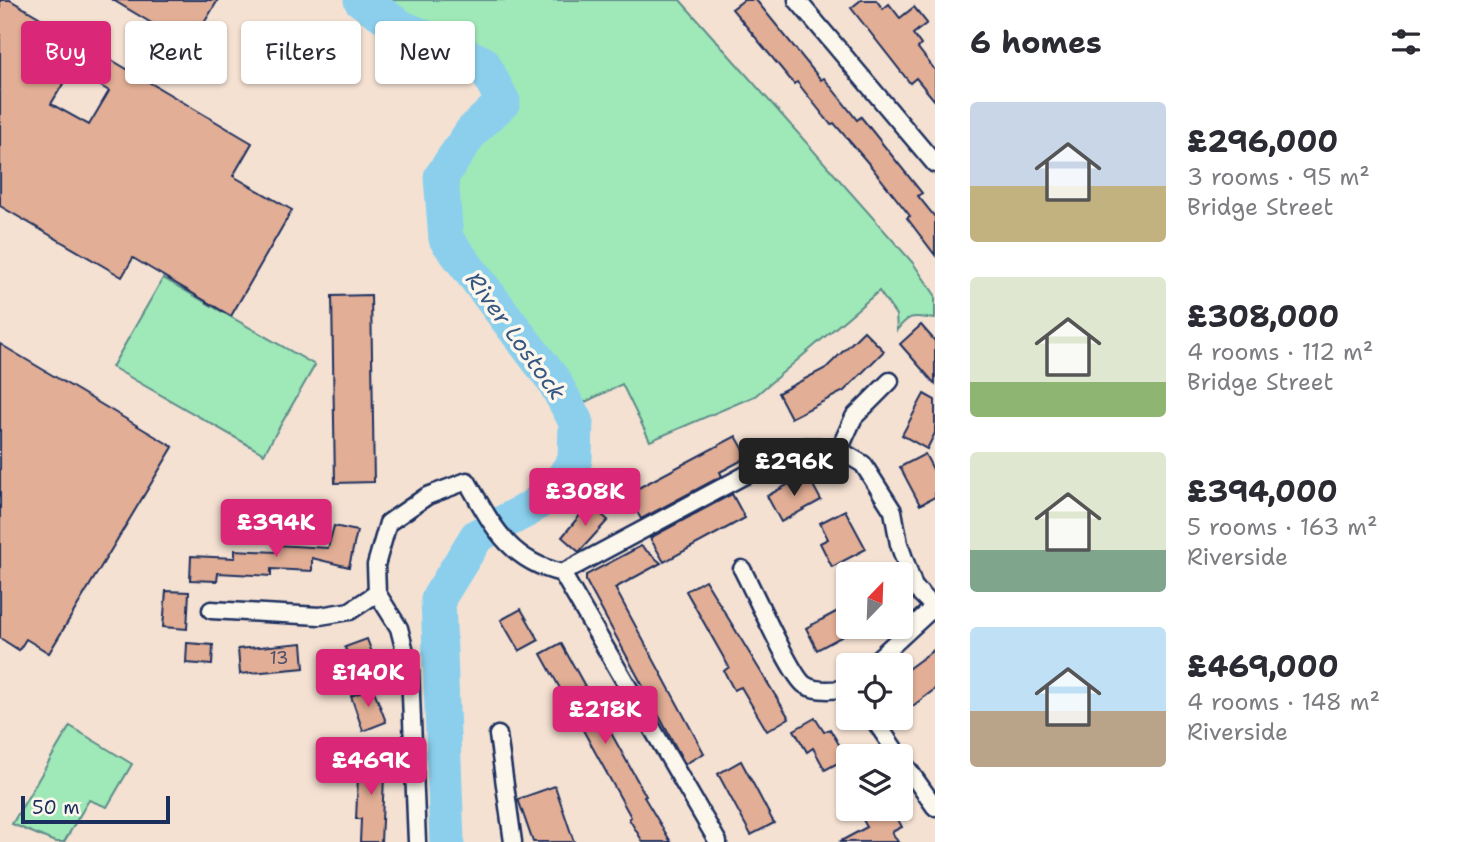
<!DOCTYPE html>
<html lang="en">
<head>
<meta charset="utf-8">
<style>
  :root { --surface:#fff; --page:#f7f7f7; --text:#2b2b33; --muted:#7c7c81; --accent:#db2777 }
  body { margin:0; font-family:"Shantell Sans",sans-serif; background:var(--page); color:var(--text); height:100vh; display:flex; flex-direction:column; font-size:26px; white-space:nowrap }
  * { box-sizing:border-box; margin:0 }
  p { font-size:23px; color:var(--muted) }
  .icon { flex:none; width:38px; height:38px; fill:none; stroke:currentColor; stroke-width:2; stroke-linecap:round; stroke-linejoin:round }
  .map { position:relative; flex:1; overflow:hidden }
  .side { display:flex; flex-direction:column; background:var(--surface); width:525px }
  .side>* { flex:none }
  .banner { position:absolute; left:21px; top:21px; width:665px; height:63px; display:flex; gap:14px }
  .needle { width:46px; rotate:23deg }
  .fabs { position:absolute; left:836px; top:562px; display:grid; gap:14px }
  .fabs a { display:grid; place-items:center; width:77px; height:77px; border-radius:7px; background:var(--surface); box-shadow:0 2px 5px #0004; font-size:35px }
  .scale { position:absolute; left:21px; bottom:18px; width:149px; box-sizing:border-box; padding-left:7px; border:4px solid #1b2f5e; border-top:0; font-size:19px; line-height:24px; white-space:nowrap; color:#1b2f5e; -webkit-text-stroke:5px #fbf7ec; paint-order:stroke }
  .price { position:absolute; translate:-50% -60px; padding:0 16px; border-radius:7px; background:var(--accent); color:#fff; font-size:23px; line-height:46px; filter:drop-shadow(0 2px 4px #0008) }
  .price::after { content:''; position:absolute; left:50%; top:42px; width:21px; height:16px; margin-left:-10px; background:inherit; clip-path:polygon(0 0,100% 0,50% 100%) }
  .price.current { background:#222; color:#fff }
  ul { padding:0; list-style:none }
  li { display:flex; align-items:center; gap:21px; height:175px; padding:0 35px }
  li span { display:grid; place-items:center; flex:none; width:196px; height:140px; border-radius:7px; color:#555 }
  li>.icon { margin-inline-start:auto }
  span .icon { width:84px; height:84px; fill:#fffc; stroke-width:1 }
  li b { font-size:30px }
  h2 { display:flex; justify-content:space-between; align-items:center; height:84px; padding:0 35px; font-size:30px }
  .tag { padding:0 24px; border-radius:7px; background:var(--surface); box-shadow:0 2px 5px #0004; font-size:24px; line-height:63px }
  .tag.current { background:var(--accent); color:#fff }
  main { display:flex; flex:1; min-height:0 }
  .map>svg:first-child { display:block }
  .green { fill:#9fe8b7; stroke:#5d8c8a; stroke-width:2 }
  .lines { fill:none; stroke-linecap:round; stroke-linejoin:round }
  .river { stroke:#8bcfed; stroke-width:35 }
  .building { fill:#e2ae95; stroke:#1b2f5e; stroke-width:2; fill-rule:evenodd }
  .street-casing { stroke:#1b2f5e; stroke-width:21 }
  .street { stroke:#fbf7ec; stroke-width:16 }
  .labels { text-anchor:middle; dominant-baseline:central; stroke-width:7; stroke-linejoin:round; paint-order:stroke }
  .number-label { font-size:18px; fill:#4d4f6c }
  .water-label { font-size:23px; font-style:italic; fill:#375782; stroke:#fbf7ec }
</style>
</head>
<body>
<main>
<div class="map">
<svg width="935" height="842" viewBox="0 0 935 842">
  <rect width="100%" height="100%" fill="#f4e1d2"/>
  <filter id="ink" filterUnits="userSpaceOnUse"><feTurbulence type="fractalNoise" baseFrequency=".0143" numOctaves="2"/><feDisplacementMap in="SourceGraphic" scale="14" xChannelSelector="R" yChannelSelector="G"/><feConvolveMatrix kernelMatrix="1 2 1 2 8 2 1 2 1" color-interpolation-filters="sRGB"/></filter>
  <g filter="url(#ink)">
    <g class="green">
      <path d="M 361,0 L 680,0 L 913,263 L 935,295 L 935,319 C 915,317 911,312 897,330 L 896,315 L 879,291 L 755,396 L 650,441 L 622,384 L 569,410 L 554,381 L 446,239 L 441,177 L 502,102 L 483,63 L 401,27 Z"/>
      <polygon points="163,278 315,365 264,454 112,367"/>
      <polygon points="70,726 132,764 107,807 89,800 64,842 55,842 12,824"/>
    </g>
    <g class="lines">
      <polyline class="river" points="361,0 401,27 483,63 503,102 472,131 441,177 446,239 554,381 576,422 575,460 556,488 529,509 477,536 438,599 447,842"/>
    </g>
    <g class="building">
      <path d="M 0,0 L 10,0 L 252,143 L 233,176 L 292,210 L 231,316 L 133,258 L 122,277 L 0,206 ZM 72,69 L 109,91 L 89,125 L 51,104 Z"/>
      <polygon points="113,0 218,0 190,46"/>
      <polygon points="744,0 756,0 821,80 824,78 857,120 861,117 922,193 918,196 935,217 935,255 907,218 910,216 869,164 834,123 831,125 797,82 794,84 732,9"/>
      <polygon points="861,0 876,0 883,9 889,4 900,18 914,7 927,23 913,34 921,45 918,48 935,70 935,101 916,78 910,83 851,8"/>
      <polygon points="371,295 374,482 335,483 332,296"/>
      <polygon points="921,325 935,341 935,384 900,344"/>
      <polygon points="864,331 884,351 844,391 791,418 778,393 826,368"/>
      <polygon points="0,344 173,447 49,653 26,639 19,650 0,638"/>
      <polygon points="924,394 935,400 935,433 927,449 902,435"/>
      <polygon points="736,436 748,457 720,472 722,476 641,519 627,494"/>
      <polygon points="925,454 935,473 935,497 920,505 900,467"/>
      <polygon points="807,474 821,500 781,522 767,496"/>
      <polygon points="732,494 745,518 664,562 650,538"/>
      <polygon points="589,504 608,520 579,552 562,537"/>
      <polygon points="845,510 866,549 832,567 820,543 828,539 820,523"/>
      <polygon points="334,526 357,531 349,567 312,558 312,571 271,569 271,576 218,573 217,581 190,580 191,556 235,558 235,550 276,552 276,545 328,548"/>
      <polygon points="641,546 661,563 615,588 704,753 685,764 586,581 586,575"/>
      <polygon points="705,580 789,718 767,731 741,687 734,690 728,679 724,671 729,667 686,591"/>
      <polygon points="166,591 189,592 187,629 163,627"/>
      <polygon points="849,605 849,626 854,630 817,650 806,628"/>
      <polygon points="521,609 539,640 519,651 501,620"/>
      <polygon points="367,639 380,674 357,682 345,647"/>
      <polygon points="187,643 213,645 212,665 186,663"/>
      <polygon points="302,643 304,668 240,674 238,649"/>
      <polygon points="561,643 646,796 644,797 671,842 643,842 629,819 631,817 541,654"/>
      <polygon points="935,649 935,689 901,715 901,674"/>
      <polygon points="373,688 386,722 363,731 351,696"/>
      <polygon points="815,718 824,732 830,729 847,758 825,770 813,748 807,752 794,730"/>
      <polygon points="359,755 385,756 381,842 360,842 361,819 356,819"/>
      <polygon points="741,761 774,823 751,835 718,774"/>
      <polygon points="555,786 574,842 533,842 518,799"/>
      <polygon points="878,808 892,808 902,827 892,832 898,842 839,842 867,827 862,818"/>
    </g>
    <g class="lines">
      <defs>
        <g id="street">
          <polyline points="797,0 935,164"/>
          <polyline points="839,450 854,417 890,381"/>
          <path d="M 742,569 C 753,589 791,676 805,685 C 816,692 837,690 849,688"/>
          <polyline points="562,573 764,465 805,447 820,447 839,450 863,464 893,511 899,544 914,587 934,607"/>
          <polyline points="211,610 320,616 350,611 377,593"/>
          <polyline points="871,665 935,606"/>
          <polyline points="873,718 899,756"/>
          <polyline points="498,735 513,842"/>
          <polyline points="901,759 935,807"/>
          <path d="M 417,842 L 410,671 L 399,628 L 377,593 L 376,565 L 388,523 L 427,496 L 467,481 C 493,526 508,560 562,573 L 718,842"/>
        </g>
      </defs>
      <use href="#street" class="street-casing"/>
      <use href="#street" class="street"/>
    </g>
  </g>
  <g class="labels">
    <g class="number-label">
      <text x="279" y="658">13</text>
    </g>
    <g class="water-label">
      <text transform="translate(516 336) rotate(54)">River Lostock</text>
    </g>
  </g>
</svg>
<div class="fabs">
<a><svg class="needle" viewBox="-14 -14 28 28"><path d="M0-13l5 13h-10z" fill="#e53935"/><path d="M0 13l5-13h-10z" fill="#7c7c81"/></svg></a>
<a><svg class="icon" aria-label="locate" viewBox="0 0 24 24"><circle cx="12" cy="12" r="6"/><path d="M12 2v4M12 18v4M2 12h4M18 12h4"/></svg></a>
<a><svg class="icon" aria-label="layers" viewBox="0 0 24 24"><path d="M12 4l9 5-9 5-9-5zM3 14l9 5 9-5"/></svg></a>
</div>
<div class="scale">50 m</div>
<b class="price current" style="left:794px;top:498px">£296K</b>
<b class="price" style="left:585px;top:528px">£308K</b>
<b class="price" style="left:276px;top:559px">£394K</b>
<b class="price" style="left:368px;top:709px">£140K</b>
<b class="price" style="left:605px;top:746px">£218K</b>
<b class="price" style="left:371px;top:797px">£469K</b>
<div class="banner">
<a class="tag current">Buy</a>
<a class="tag">Rent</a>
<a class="tag">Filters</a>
<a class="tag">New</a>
</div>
</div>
<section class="side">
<h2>6 homes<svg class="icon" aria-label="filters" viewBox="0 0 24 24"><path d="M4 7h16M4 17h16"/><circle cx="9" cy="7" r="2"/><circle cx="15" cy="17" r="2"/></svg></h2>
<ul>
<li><span style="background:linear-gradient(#c9d6e8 60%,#c2b280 0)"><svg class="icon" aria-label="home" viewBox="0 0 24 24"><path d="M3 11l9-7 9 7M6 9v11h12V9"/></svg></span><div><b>£296,000</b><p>3 rooms · 95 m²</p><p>Bridge Street</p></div></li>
<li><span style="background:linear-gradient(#dfe7d0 75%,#8fb573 0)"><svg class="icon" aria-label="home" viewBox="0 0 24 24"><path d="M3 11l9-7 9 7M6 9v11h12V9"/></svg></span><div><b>£308,000</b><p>4 rooms · 112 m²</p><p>Bridge Street</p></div></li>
<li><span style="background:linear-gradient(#dfe7d0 70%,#7fa58c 0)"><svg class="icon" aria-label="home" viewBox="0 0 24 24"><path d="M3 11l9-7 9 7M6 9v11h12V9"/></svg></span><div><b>£394,000</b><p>5 rooms · 163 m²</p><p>Riverside</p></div></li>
<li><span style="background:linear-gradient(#bfe0f5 60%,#b9a48a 0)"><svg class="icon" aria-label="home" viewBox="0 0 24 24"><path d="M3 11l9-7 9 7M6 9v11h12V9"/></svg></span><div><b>£469,000</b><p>4 rooms · 148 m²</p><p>Riverside</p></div></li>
</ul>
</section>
</main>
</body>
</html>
